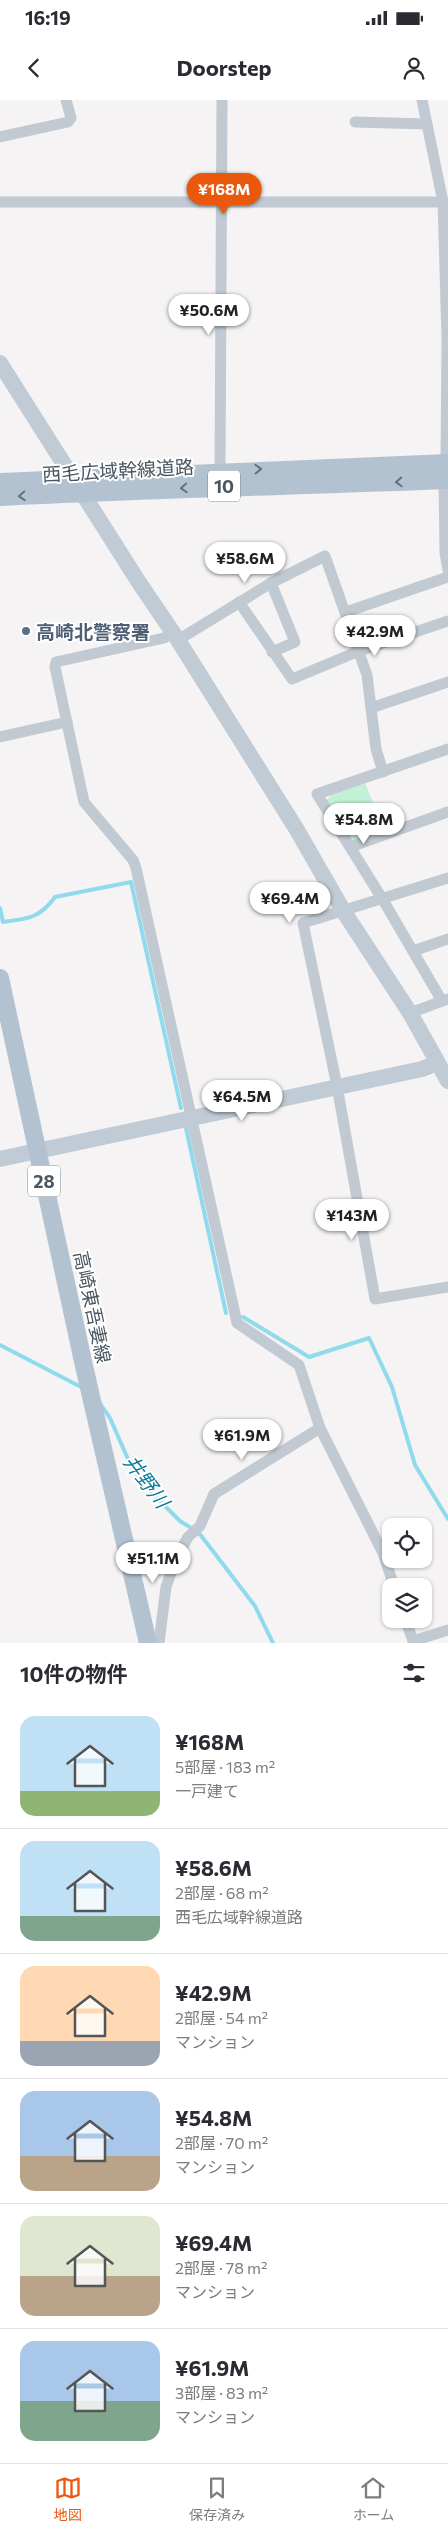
<!DOCTYPE html>
<html lang="ja">
<head>
<meta charset="utf-8">
<style>
  :root { --surface:#fff; --page:#f7f7f7; --text:#2b2b33; --muted:#7c7c81; --line:#e1e1e2; --accent:#ea580c }
  body { margin:0; font-family:Commissioner,"Noto Sans JP",sans-serif; background:var(--page); color:var(--text); height:100vh; display:flex; flex-direction:column; font-size:19px; white-space:nowrap }
  * { box-sizing:border-box; margin:0 }
  p { font-size:16px; color:var(--muted) }
  .icon { flex:none; width:28px; height:28px; fill:none; stroke:currentColor; stroke-width:2; stroke-linecap:round; stroke-linejoin:round }
  .map { position:relative; height:1543px; overflow:hidden }
  .details { display:flex; flex-direction:column; background:var(--surface); flex:1 }
  .details>* { flex:none }
  .controls { position:absolute; left:382px; top:1418px; display:grid; gap:10px }
  .controls a { display:grid; place-items:center; width:50px; height:50px; border-radius:10px; background:var(--surface); box-shadow:0 1px 4px #0004; font-size:25px }
  .price { position:absolute; translate:-50% -42px; padding:0 11px; border-radius:18px; background:#fff; color:#222; font-size:16px; line-height:32px; filter:drop-shadow(0 1px 2px #0008) }
  .price::after { content:''; position:absolute; left:50%; top:30px; width:15px; height:11px; margin-left:-8px; background:inherit; clip-path:polygon(0 0,100% 0,50% 100%) }
  .price.active { background:var(--accent); color:#fff }
  ul { padding:0; list-style:none }
  li { display:flex; align-items:center; gap:15px; height:125px; padding:0 20px }
  li+li { border-top:1px solid var(--line) }
  li span { display:grid; place-items:center; flex:none; width:140px; height:100px; border-radius:15px; color:#555 }
  li>.icon { margin-inline-start:auto }
  span .icon { width:60px; height:60px; fill:#fffc; stroke-width:1 }
  li b { font-size:21px }
  h2 { display:flex; justify-content:space-between; align-items:center; height:60px; padding:0 20px; font-size:21px }
  .status { display:flex; justify-content:space-between; align-items:center; height:35px; padding:0 25px; background:var(--surface); direction:ltr }
  .status svg { height:14px; fill:currentColor }
  header { display:flex; justify-content:space-between; align-items:center; height:65px; padding:0 20px; background:var(--surface); font-size:22px; font-weight:700 }
  .menu { display:flex; justify-content:space-around; align-items:center; height:70px; border-top:1px solid var(--line); background:var(--surface); font-size:14px; color:var(--muted) }
  .menu a { display:grid; justify-items:center; gap:2px }
  .menu .active { color:var(--accent) }
  .map>svg:first-child { display:block }
  .green { fill:#c3f1d5 }
  .lines { fill:none; stroke-linecap:round; stroke-linejoin:round }
  .stream { stroke:#90daee; stroke-width:4 }
  .street { stroke:#c1cad2; stroke-width:11 }
  .secondary { stroke:#c1cbd6; stroke-width:16 }
  .primary { stroke:#b3c2d1; stroke-width:18 }
  .oneway { stroke:#64717d }
  .service-dot { fill:#5c6f8a; stroke:#fff; stroke-width:2 }
  .labels { text-anchor:middle; dominant-baseline:central; stroke-width:4; stroke-linejoin:round; paint-order:stroke }
  .shield { fill:#fff; stroke:#808990; stroke-width:1 }
  .shield-label { font-size:18px; font-weight:bold; fill:#4a5661 }
  .street-label { font-size:19px; fill:#4a5661; stroke:#fff }
  .service-label { font-size:19px; font-weight:bold; fill:#4e5e75; stroke:#fff; text-anchor:start }
  .water-label { font-size:20px; font-style:italic; fill:#0c7c9b; stroke:#fff }
</style>
</head>
<body>
<div class="status"><b>16:19</b><svg viewBox="0 0 49 12"><path d="M0 12V9h3v3zM5 12V6h3v6zM10 12V3h3v9zM15 12V0h3v12zM26 1h20v11H26zM47 4h2v5h-2z"/></svg></div>
<header><svg class="icon" aria-label="back" viewBox="0 0 24 24"><path d="M15 5l-7 7 7 7"/></svg>Doorstep<svg class="icon" aria-label="person" viewBox="0 0 24 24"><circle cx="12" cy="8" r="4"/><path d="M4 21q1-7 8-7t8 7"/></svg></header>
<div class="map">
<svg width="448" height="1543" viewBox="0 0 448 1543">
  <rect width="100%" height="100%" fill="#f5f3f3"/>
  <polygon class="green" points="365,683 384,729 355,740 349,739 327,701 331,694"/>
  <g class="lines">
    <g class="stream">
      <path d="M 0,808 L 3,822 C 28,819 40,818 55,797 L 131,782 L 181,1008"/>
      <polyline points="186,1028 226,1213"/>
      <polyline points="243,1217 309,1257 369,1238 392,1287 415,1365 448,1419"/>
      <polyline points="0,1245 83,1288"/>
      <polyline points="98,1301 110,1318 131,1366 157,1398 180,1421 199,1433 255,1506 273,1543"/>
    </g>
    <g class="street">
      <polyline points="422,0 443,102 447,238 446,363"/>
      <polyline points="355,22 427,24"/>
      <polyline points="0,37 68,22 71,18 66,0"/>
      <polyline points="0,102 448,102"/>
      <polyline points="220,371 222,0"/>
      <polyline points="444,380 445,453 448,470"/>
      <polyline points="271,483 295,542 272,552"/>
      <polyline points="239,502 292,579 359,551 448,521"/>
      <polyline points="346,512 448,477"/>
      <polyline points="173,532 164,538 56,562 55,567 84,702 133,760 136,768 237,1223 299,1265 320,1328 383,1453 394,1486"/>
      <polyline points="178,540 271,483 325,456 367,575 376,649 383,672"/>
      <polyline points="371,608 448,582"/>
      <polyline points="0,637 67,622"/>
      <polyline points="350,747 448,712"/>
      <polyline points="448,778 303,823 337,986 375,1199 448,1187"/>
      <polyline points="413,851 448,839"/>
      <polyline points="442,901 383,800 317,694 448,649"/>
      <polyline points="410,913 448,899"/>
      <polyline points="405,1519 414,1543"/>
      <polyline points="413,1541 448,1530"/>
      <polyline points="159,1543 166,1487 176,1459 188,1437 200,1426 214,1394 320,1328"/>
    </g>
    <g class="secondary">
      <polyline points="0,263 138,481 178,540 297,730 344,812 410,913 448,981"/>
      <polyline points="0,1059 422,969 437,963"/>
    </g>
    <g class="primary">
      <polyline points="0,382 448,363"/>
      <path d="M 0,397 C 149,389 299,386 448,380"/>
      <polyline points="0,878 84,1266 148,1543"/>
    </g>
  </g>
  <defs><path id="oneway-chevron" d="M-2-3.5L2.5 0L-2 3.5" fill="none" stroke-width="1.6" stroke-linecap="round" stroke-linejoin="round" transform="scale(1.25)"/></defs>
  <g class="oneway">
    <use href="#oneway-chevron" transform="translate(258 369) rotate(-2)"/>
    <use href="#oneway-chevron" transform="translate(399 382) rotate(177)"/>
    <use href="#oneway-chevron" transform="translate(184 388) rotate(177)"/>
    <use href="#oneway-chevron" transform="translate(22 396) rotate(177)"/>
  </g>
  <circle class="service-dot" cx="26" cy="531" r="5"/>
  <g class="labels">
    <g class="shield">
      <rect x="208" y="370.5" width="32" height="31" rx="4"/>
      <rect x="28" y="1065.5" width="32" height="31" rx="4"/>
    </g>
    <g class="shield-label">
      <text x="224" y="386">10</text>
      <text x="44" y="1081">28</text>
    </g>
    <g class="street-label">
      <text transform="translate(118 370) rotate(-3)">西毛広域幹線道路</text>
      <text transform="translate(93 1207) rotate(78)">高崎東吾妻線</text>
    </g>
    <g class="service-label">
      <text x="36" y="531">高崎北警察署</text>
    </g>
    <g class="water-label">
      <text transform="translate(147 1381) rotate(53)">井野川</text>
    </g>
  </g>
</svg>
<div class="controls">
<a><svg class="icon" aria-label="locate" viewBox="0 0 24 24"><circle cx="12" cy="12" r="6"/><path d="M12 2v4M12 18v4M2 12h4M18 12h4"/></svg></a>
<a><svg class="icon" aria-label="layers" viewBox="0 0 24 24"><path d="M12 4l9 5-9 5-9-5zM3 14l9 5 9-5"/></svg></a>
</div>
<b class="price active" style="left:224px;top:115px">¥168M</b>
<b class="price" style="left:209px;top:236px">¥50.6M</b>
<b class="price" style="left:245px;top:484px">¥58.6M</b>
<b class="price" style="left:375px;top:557px">¥42.9M</b>
<b class="price" style="left:364px;top:745px">¥54.8M</b>
<b class="price" style="left:290px;top:824px">¥69.4M</b>
<b class="price" style="left:242px;top:1022px">¥64.5M</b>
<b class="price" style="left:352px;top:1141px">¥143M</b>
<b class="price" style="left:242px;top:1361px">¥61.9M</b>
<b class="price" style="left:153px;top:1484px">¥51.1M</b>
</div>
<section class="details">
<h2>10件の物件<svg class="icon" aria-label="filters" viewBox="0 0 24 24"><path d="M4 7h16M4 17h16"/><circle cx="9" cy="7" r="2"/><circle cx="15" cy="17" r="2"/></svg></h2>
<ul>
<li><span style="background:linear-gradient(#bfe0f5 75%,#8fb573 0)"><svg class="icon" aria-label="home" viewBox="0 0 24 24"><path d="M3 11l9-7 9 7M6 9v11h12V9"/></svg></span><div><b>¥168M</b><p>5部屋 · 183 m²</p><p>一戸建て</p></div></li>
<li><span style="background:linear-gradient(#bfe0f5 75%,#7fa58c 0)"><svg class="icon" aria-label="home" viewBox="0 0 24 24"><path d="M3 11l9-7 9 7M6 9v11h12V9"/></svg></span><div><b>¥58.6M</b><p>2部屋 · 68 m²</p><p>西毛広域幹線道路</p></div></li>
<li><span style="background:linear-gradient(#ffd9b3 75%,#9aa5b1 0)"><svg class="icon" aria-label="home" viewBox="0 0 24 24"><path d="M3 11l9-7 9 7M6 9v11h12V9"/></svg></span><div><b>¥42.9M</b><p>2部屋 · 54 m²</p><p>マンション</p></div></li>
<li><span style="background:linear-gradient(#a9c7e8 65%,#b9a48a 0)"><svg class="icon" aria-label="home" viewBox="0 0 24 24"><path d="M3 11l9-7 9 7M6 9v11h12V9"/></svg></span><div><b>¥54.8M</b><p>2部屋 · 70 m²</p><p>マンション</p></div></li>
<li><span style="background:linear-gradient(#dfe7d0 60%,#b9a48a 0)"><svg class="icon" aria-label="home" viewBox="0 0 24 24"><path d="M3 11l9-7 9 7M6 9v11h12V9"/></svg></span><div><b>¥69.4M</b><p>2部屋 · 78 m²</p><p>マンション</p></div></li>
<li><span style="background:linear-gradient(#a9c7e8 60%,#7fa58c 0)"><svg class="icon" aria-label="home" viewBox="0 0 24 24"><path d="M3 11l9-7 9 7M6 9v11h12V9"/></svg></span><div><b>¥61.9M</b><p>3部屋 · 83 m²</p><p>マンション</p></div></li>
</ul>
</section>
<nav class="menu">
<a class="active"><svg class="icon" aria-label="map" viewBox="0 0 24 24"><path d="M3 6l6-2 6 2 6-2v14l-6 2-6-2-6 2zM9 4v14M15 6v14"/></svg>地図</a>
<a><svg class="icon" aria-label="saved" viewBox="0 0 24 24"><path d="M7 4h10v16l-5-4-5 4z"/></svg>保存済み</a>
<a><svg class="icon" aria-label="home" viewBox="0 0 24 24"><path d="M3 11l9-7 9 7M6 9v11h12V9"/></svg>ホーム</a>
</nav>
</body>
</html>
